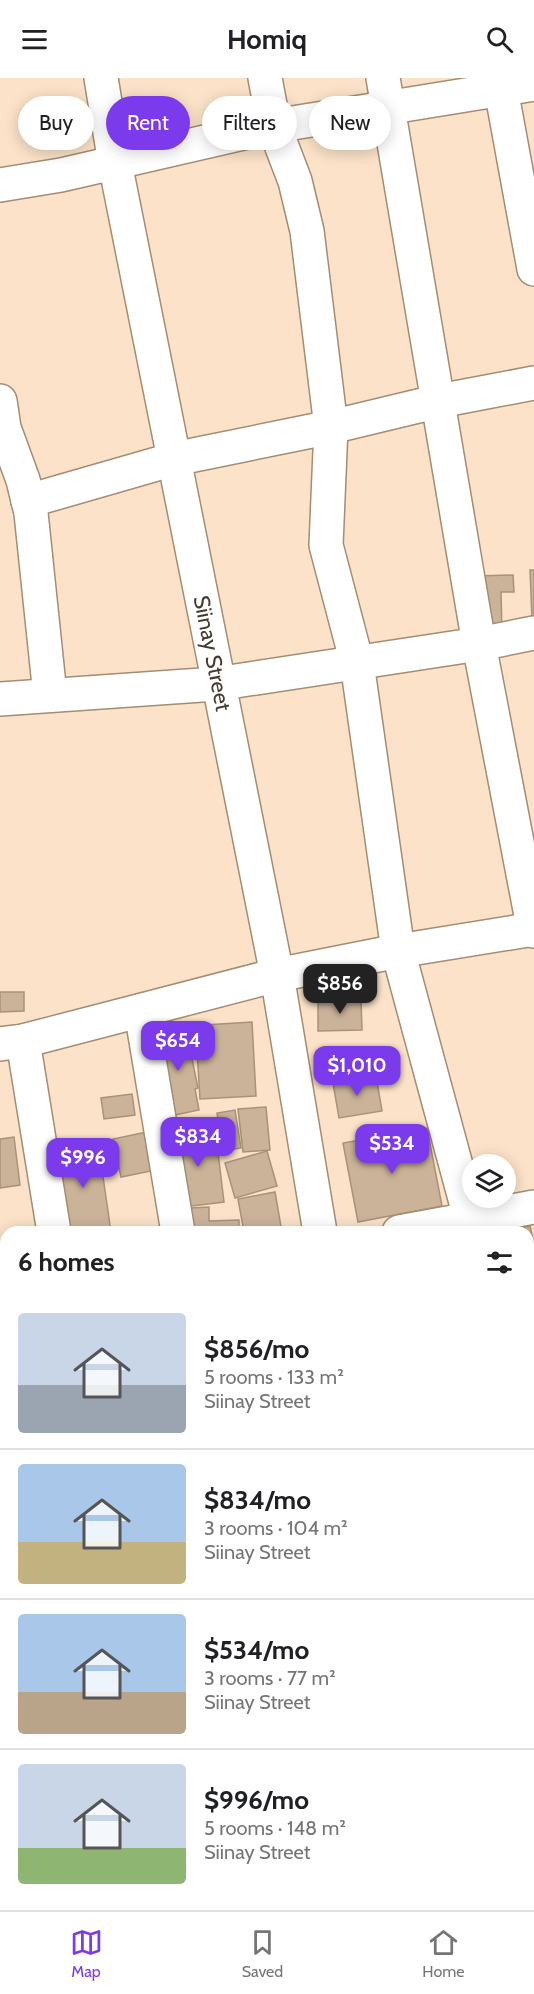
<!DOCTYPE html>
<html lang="en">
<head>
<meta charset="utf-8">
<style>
  :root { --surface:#fff; --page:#f2f2f2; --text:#202124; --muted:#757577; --line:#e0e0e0; --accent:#7c3aed }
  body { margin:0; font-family:Cabin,sans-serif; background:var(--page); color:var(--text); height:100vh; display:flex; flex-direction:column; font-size:22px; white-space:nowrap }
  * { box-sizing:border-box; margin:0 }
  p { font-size:20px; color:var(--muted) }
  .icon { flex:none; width:33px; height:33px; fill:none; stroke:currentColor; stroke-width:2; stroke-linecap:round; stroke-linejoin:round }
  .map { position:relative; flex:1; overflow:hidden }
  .sheet { position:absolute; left:0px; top:1148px; width:534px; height:686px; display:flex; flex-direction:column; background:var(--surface); border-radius:18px 18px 0 0; box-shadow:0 3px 15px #0003 }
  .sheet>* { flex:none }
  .guide { position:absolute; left:18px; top:18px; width:498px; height:54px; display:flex; gap:12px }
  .tools { position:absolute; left:462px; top:1076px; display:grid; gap:12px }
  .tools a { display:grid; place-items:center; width:54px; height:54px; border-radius:50%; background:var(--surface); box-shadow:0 3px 15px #0003; font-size:30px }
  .price { position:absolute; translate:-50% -51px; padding:0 14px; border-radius:12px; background:var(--accent); color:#fff; font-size:20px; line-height:39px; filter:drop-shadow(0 2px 3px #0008) }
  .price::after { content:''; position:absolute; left:50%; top:36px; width:18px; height:14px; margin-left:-9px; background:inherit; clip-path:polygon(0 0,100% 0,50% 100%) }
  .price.selected { background:#222; color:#fff }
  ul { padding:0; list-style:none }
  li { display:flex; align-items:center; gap:18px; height:150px; padding:0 18px }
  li+li { border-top:2px solid var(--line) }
  li span { display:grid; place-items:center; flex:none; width:168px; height:120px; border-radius:6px; color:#555 }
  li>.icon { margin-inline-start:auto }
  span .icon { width:72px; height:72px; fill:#fffc; stroke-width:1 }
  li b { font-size:26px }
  h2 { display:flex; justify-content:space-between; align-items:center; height:72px; padding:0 18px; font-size:26px }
  .chip { padding:0 21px; border-radius:27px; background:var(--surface); box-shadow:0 3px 15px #0003; font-size:21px; line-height:54px }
  .chip.selected { background:var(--accent); color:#fff }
  header { display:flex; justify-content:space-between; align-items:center; height:78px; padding:0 18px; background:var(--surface); font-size:27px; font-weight:800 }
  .dock { display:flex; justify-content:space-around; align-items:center; height:84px; border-top:2px solid var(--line); background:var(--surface); font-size:16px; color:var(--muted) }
  .dock a { display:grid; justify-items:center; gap:3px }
  .dock .selected { color:var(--accent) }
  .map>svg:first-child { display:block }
  .building { fill:#cbb39a; stroke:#a89279; stroke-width:1.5 }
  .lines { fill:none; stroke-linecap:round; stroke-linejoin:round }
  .minor-casing { stroke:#a38d74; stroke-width:36 }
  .minor { stroke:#fff; stroke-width:33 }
  .labels { text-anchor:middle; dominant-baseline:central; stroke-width:4.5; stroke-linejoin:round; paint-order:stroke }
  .street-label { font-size:22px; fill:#443a30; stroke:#fcf2e8 }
</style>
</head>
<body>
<header><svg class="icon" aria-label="menu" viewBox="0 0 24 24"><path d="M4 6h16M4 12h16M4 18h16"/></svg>Homiq<svg class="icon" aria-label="search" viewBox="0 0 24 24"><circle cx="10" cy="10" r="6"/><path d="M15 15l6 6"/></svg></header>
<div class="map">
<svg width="534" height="1832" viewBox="0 0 534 1832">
  <rect width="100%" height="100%" fill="#fbe2c8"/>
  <g class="building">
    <polygon points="530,492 534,492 534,541 532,541"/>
    <polygon points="513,497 514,514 501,514 502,554 479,555 477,498"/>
    <polygon points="0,914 24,914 24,933 0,934"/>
    <polygon points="361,921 362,952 318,953 318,922"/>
    <polygon points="252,944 256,1018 200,1021 197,972 206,972 204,947"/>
    <polygon points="186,952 198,1010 195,1011 199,1032 170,1038 154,959"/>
    <polygon points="346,975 352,997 334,1002 328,980"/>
    <polygon points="376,998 382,1033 339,1040 333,1005"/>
    <polygon points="132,1016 135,1037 104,1041 101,1020"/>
    <polygon points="266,1029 270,1072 243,1074 238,1031"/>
    <polygon points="235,1032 241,1070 223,1073 217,1035"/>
    <polygon points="193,1046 194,1061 216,1058 224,1124 184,1129 174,1049"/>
    <polygon points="427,1050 442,1128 358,1144 343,1065"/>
    <polygon points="147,1054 156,1092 121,1099 113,1061"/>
    <polygon points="14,1059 20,1107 0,1110 0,1061"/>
    <polygon points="98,1064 111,1154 66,1154 54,1070"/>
    <polygon points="267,1073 277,1108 235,1120 225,1085"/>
    <polygon points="275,1114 282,1154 244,1154 238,1121"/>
    <polygon points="209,1129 209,1143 239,1142 239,1154 192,1154 191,1130"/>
    <polygon points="530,1148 534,1167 534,1192 528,1193 528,1154 506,1154"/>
    <rect x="0" y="1175" width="6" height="41"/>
    <polygon points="534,1198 534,1336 528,1337 528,1199"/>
    <polygon points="0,1261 3,1261 5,1304 0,1304"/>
    <rect x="0" y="1346" width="6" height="59"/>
    <polygon points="6,1416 6,1469 0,1470 0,1417"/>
    <rect x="0" y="1509" width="6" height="114"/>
  </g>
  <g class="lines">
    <defs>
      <g id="minor">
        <path id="s1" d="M 101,0 L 115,85 L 277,897 L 320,1154"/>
        <polyline points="265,0 274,48 295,103 307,153 331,349 326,467 357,585 398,873 474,1154"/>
        <polyline points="383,0 479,566 534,853"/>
        <polyline points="499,0 534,191"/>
        <polyline points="0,107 61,97 274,48 534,6"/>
        <polyline points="0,323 4,350 23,402 31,435 50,617"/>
        <polyline points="28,423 174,381 331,349 439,323 534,305"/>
        <polyline points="0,621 216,606 479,566 534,555"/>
        <polyline points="141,933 178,1154"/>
        <polyline points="23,963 54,1154"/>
        <polyline points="0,966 23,963 277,897 398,873 534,851"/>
        <polyline points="399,1154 534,1129"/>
        <polyline points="0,1227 6,1226"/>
        <polyline points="528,1404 534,1403"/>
        <polyline points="528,1439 534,1469"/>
        <polyline points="0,1488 6,1487"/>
        <polyline points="0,1588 6,1616"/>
        <polyline points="528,1680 534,1679"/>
        <polyline points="0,1780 6,1779"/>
        <polyline points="47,1827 48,1832"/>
        <polyline points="168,1827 169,1832"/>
        <polyline points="306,1827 307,1832"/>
        <polyline points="451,1827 452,1832"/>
      </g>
    </defs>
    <use href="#minor" class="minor-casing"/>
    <use href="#minor" class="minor"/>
  </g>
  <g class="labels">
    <g class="street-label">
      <text stroke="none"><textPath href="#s1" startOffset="586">Siinay Street</textPath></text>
    </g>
  </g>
</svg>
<div class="tools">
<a><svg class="icon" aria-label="layers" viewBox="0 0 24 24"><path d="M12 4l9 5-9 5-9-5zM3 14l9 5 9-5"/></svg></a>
</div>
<b class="price selected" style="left:340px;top:937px">$856</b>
<b class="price" style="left:178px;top:994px">$654</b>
<b class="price" style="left:357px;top:1019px">$1,010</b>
<b class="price" style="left:198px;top:1090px">$834</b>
<b class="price" style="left:392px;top:1097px">$534</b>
<b class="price" style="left:83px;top:1111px">$996</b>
<div class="guide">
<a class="chip">Buy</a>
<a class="chip selected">Rent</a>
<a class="chip">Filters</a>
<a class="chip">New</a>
</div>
<section class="sheet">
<h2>6 homes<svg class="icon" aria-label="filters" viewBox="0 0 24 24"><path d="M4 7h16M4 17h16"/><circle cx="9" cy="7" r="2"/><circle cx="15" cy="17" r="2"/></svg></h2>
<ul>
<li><span style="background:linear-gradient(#c9d6e8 60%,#9aa5b1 0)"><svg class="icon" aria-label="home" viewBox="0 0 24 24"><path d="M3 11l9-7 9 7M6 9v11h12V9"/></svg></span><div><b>$856/mo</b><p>5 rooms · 133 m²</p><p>Siinay Street</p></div></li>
<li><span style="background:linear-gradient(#a9c7e8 65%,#c2b280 0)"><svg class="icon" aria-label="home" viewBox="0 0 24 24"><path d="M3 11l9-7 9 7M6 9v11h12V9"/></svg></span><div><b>$834/mo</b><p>3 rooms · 104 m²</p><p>Siinay Street</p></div></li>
<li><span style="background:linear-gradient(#a9c7e8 65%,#b9a48a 0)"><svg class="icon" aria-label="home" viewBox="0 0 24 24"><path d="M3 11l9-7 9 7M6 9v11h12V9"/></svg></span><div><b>$534/mo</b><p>3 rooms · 77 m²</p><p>Siinay Street</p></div></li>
<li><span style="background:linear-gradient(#c9d6e8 70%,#8fb573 0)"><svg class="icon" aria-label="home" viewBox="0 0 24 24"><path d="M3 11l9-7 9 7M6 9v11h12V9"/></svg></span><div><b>$996/mo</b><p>5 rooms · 148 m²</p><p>Siinay Street</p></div></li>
</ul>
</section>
</div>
<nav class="dock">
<a class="selected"><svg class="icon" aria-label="map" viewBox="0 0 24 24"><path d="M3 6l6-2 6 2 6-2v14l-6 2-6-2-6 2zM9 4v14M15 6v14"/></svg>Map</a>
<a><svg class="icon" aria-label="saved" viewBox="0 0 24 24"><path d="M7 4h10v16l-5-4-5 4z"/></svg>Saved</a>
<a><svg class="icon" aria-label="home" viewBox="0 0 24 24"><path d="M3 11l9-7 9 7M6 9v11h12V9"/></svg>Home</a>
</nav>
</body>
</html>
